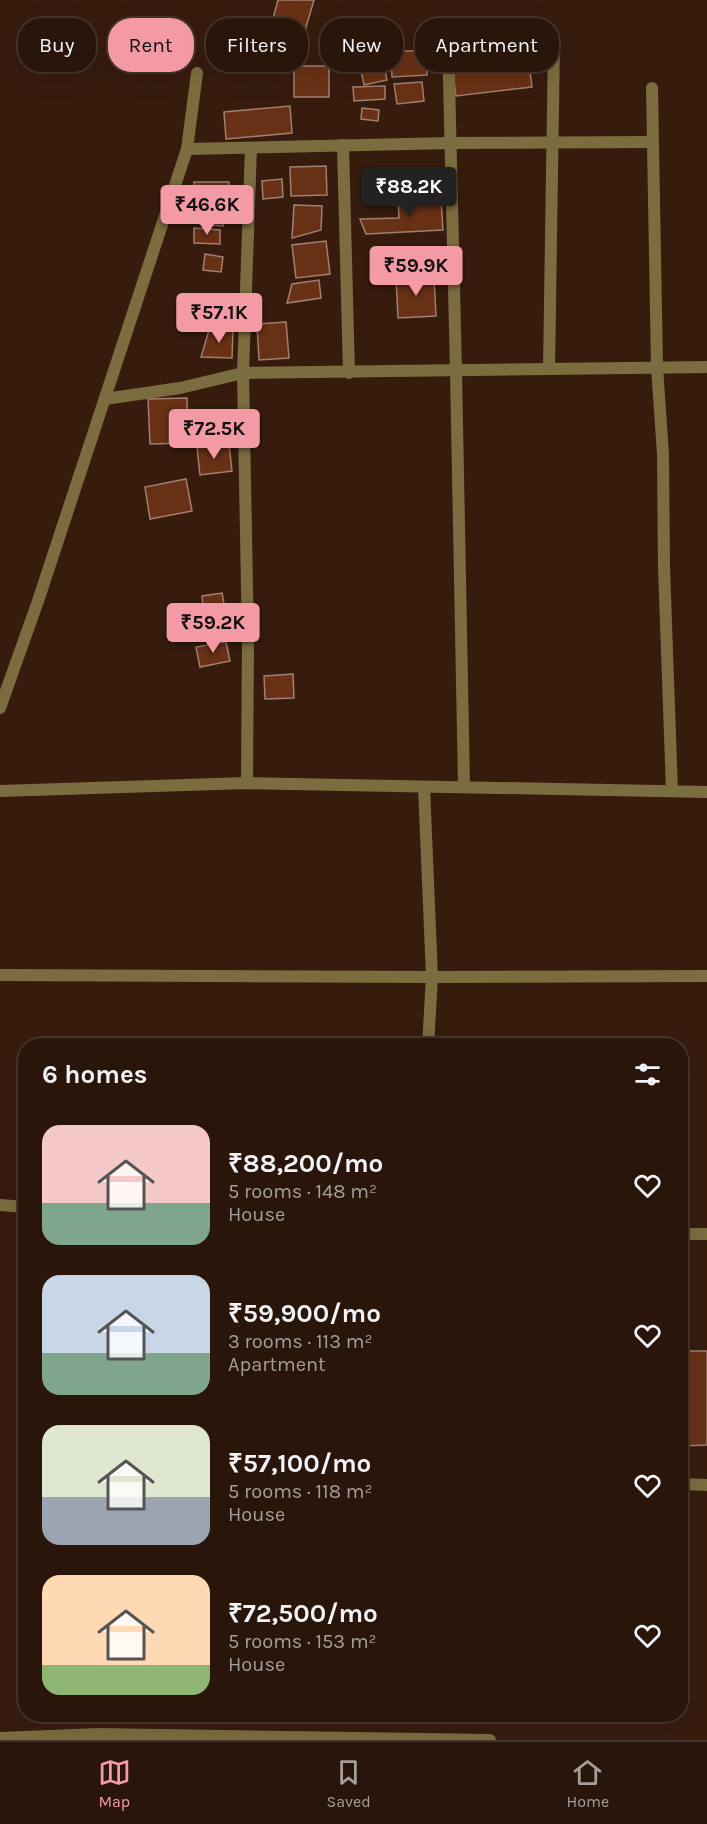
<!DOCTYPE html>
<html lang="en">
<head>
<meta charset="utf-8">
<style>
  :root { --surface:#29150a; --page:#311e13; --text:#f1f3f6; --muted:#a59f9c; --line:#45342b; --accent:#f49aa4 }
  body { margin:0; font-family:Karla,sans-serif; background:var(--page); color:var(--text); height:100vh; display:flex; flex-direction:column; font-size:22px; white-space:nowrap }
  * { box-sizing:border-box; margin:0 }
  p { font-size:20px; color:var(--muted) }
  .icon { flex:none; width:33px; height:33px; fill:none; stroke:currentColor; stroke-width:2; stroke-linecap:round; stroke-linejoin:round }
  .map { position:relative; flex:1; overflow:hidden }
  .panel { position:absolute; left:18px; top:1038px; width:670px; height:684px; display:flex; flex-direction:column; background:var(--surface); border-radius:24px; box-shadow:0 6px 24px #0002,0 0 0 2px var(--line) }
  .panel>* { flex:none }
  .top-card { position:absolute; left:18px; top:18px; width:672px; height:54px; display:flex; gap:12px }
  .price { position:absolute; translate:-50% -51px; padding:0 14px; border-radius:6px; background:var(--accent); color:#111; font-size:20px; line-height:39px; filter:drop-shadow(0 2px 3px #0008) }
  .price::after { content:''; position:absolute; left:50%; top:36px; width:18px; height:14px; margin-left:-9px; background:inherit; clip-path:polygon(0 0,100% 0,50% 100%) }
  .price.selected { background:#222; color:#fff }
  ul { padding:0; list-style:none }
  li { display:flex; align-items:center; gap:18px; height:150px; padding:0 24px }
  li span { display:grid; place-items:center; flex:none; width:168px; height:120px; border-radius:18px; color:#555 }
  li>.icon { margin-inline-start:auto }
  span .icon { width:72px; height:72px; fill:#fffc; stroke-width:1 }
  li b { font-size:26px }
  h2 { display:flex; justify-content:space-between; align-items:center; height:72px; padding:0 24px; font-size:26px }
  .pill { padding:0 21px; border-radius:24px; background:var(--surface); box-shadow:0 6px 24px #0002,0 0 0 2px var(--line); font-size:21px; line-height:54px }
  .pill.selected { background:var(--accent); color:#111 }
  .menu { display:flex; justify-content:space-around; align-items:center; height:84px; border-top:2px solid var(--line); background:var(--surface); font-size:16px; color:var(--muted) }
  .menu a { display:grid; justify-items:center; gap:3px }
  .menu .selected { color:var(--accent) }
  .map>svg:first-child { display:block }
  .building { fill:#683115; stroke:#a27f70; stroke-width:1.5 }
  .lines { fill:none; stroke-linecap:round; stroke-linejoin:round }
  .minor { stroke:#7b6d3f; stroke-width:12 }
</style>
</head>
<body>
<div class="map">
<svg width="707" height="1740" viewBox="0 0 707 1740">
  <rect width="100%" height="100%" fill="#371c0e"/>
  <g class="building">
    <polygon points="278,0 314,0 297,58 265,48"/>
    <polygon points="426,50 427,75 392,77 391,52"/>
    <polygon points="528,56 532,87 456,96 452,65"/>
    <polygon points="383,62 387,80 364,85 360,66"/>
    <rect x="294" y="66" width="35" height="31"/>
    <polygon points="422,82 424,101 397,104 394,84"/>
    <polygon points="385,86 385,99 354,101 353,87"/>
    <polygon points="290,106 292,133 226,139 224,112"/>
    <polygon points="362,108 379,110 378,121 361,119"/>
    <polygon points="326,166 327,195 291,196 290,167"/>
    <polygon points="282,179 283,197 263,199 262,181"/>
    <polygon points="194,182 229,182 228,196 194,196"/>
    <polygon points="441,198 443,230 366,234 360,219 399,218 398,199"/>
    <polygon points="203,200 226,203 223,226 200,224"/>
    <polygon points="294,205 322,206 321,230 292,238"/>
    <polygon points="194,228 220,230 220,244 194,243"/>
    <polygon points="326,241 330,274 296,278 292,245"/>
    <polygon points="205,254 223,257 221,272 203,270"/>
    <polygon points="434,277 436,316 398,318 396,278"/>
    <polygon points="319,280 321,298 287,303 292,284"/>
    <polygon points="286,322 289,358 259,360 257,324"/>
    <polygon points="209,330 233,330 232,358 201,357"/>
    <polygon points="187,398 188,443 150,444 148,399"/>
    <polygon points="227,419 230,435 194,442 191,425"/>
    <polygon points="229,444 232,471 200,475 197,448"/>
    <polygon points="186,479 192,511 150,519 145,487"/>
    <polygon points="222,593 224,604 203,607 202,596"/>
    <polygon points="226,642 230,661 200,667 196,647"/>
    <polygon points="293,674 294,698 265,699 264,676"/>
    <polygon points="689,1351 707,1351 707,1445 682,1446"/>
  </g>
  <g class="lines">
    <g class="minor">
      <polyline points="448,38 456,371 464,786"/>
      <polyline points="652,88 657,367 663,454 664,567 672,791"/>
      <polyline points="343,145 349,373"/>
      <polyline points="187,149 450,143 652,142"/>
      <polyline points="549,369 554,42"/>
      <polyline points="105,399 180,388 243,373 707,367"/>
      <polyline points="0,708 38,601 187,149 197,73"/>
      <polyline points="247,783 248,641 243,373 251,148"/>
      <polyline points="424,787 432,977 428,1046"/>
      <polyline points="0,791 247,783 707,792"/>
      <polyline points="0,975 432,977 707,976"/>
      <polyline points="0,1205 26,1207"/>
      <polyline points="681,1234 707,1234"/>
      <polyline points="681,1484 707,1485"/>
      <polyline points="0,1738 98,1734 490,1740"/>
    </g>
  </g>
</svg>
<b class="price selected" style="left:409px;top:218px">₹88.2K</b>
<b class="price" style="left:207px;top:236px">₹46.6K</b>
<b class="price" style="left:416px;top:297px">₹59.9K</b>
<b class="price" style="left:219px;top:344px">₹57.1K</b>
<b class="price" style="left:214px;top:460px">₹72.5K</b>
<b class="price" style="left:213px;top:654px">₹59.2K</b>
<div class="top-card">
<a class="pill">Buy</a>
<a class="pill selected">Rent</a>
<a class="pill">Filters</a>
<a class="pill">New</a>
<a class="pill">Apartment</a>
</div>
<section class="panel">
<h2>6 homes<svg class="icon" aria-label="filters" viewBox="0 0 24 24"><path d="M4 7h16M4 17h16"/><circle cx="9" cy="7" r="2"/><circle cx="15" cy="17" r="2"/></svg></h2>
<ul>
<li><span style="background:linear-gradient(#f6c9c9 65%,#7fa58c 0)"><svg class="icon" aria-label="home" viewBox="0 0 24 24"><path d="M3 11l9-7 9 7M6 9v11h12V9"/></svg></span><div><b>₹88,200/mo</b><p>5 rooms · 148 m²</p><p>House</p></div><svg class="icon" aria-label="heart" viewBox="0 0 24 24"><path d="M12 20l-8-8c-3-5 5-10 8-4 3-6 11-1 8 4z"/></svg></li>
<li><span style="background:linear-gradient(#c9d6e8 65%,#7fa58c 0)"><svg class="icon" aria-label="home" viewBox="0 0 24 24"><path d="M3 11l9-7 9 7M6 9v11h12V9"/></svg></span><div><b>₹59,900/mo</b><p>3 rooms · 113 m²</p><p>Apartment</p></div><svg class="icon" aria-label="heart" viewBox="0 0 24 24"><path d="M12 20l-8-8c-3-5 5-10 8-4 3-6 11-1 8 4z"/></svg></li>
<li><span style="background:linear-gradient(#dfe7d0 60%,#9aa5b1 0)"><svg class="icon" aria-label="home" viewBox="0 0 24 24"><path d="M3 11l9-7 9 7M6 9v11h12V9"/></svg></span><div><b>₹57,100/mo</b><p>5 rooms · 118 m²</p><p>House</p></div><svg class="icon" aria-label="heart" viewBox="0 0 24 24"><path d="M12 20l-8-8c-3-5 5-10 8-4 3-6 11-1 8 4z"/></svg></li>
<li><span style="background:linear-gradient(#ffd9b3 75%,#8fb573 0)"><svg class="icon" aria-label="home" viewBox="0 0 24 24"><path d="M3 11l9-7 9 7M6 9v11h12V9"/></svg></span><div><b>₹72,500/mo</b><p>5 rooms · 153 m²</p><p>House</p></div><svg class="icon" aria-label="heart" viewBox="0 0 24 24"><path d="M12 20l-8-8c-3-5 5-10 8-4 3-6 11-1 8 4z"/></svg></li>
</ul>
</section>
</div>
<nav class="menu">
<a class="selected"><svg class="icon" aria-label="map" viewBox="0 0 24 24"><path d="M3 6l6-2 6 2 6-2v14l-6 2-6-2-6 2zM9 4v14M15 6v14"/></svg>Map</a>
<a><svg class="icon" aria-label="saved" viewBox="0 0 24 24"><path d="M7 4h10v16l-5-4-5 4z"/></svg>Saved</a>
<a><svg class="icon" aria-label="home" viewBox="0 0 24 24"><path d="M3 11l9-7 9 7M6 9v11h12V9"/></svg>Home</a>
</nav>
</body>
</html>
